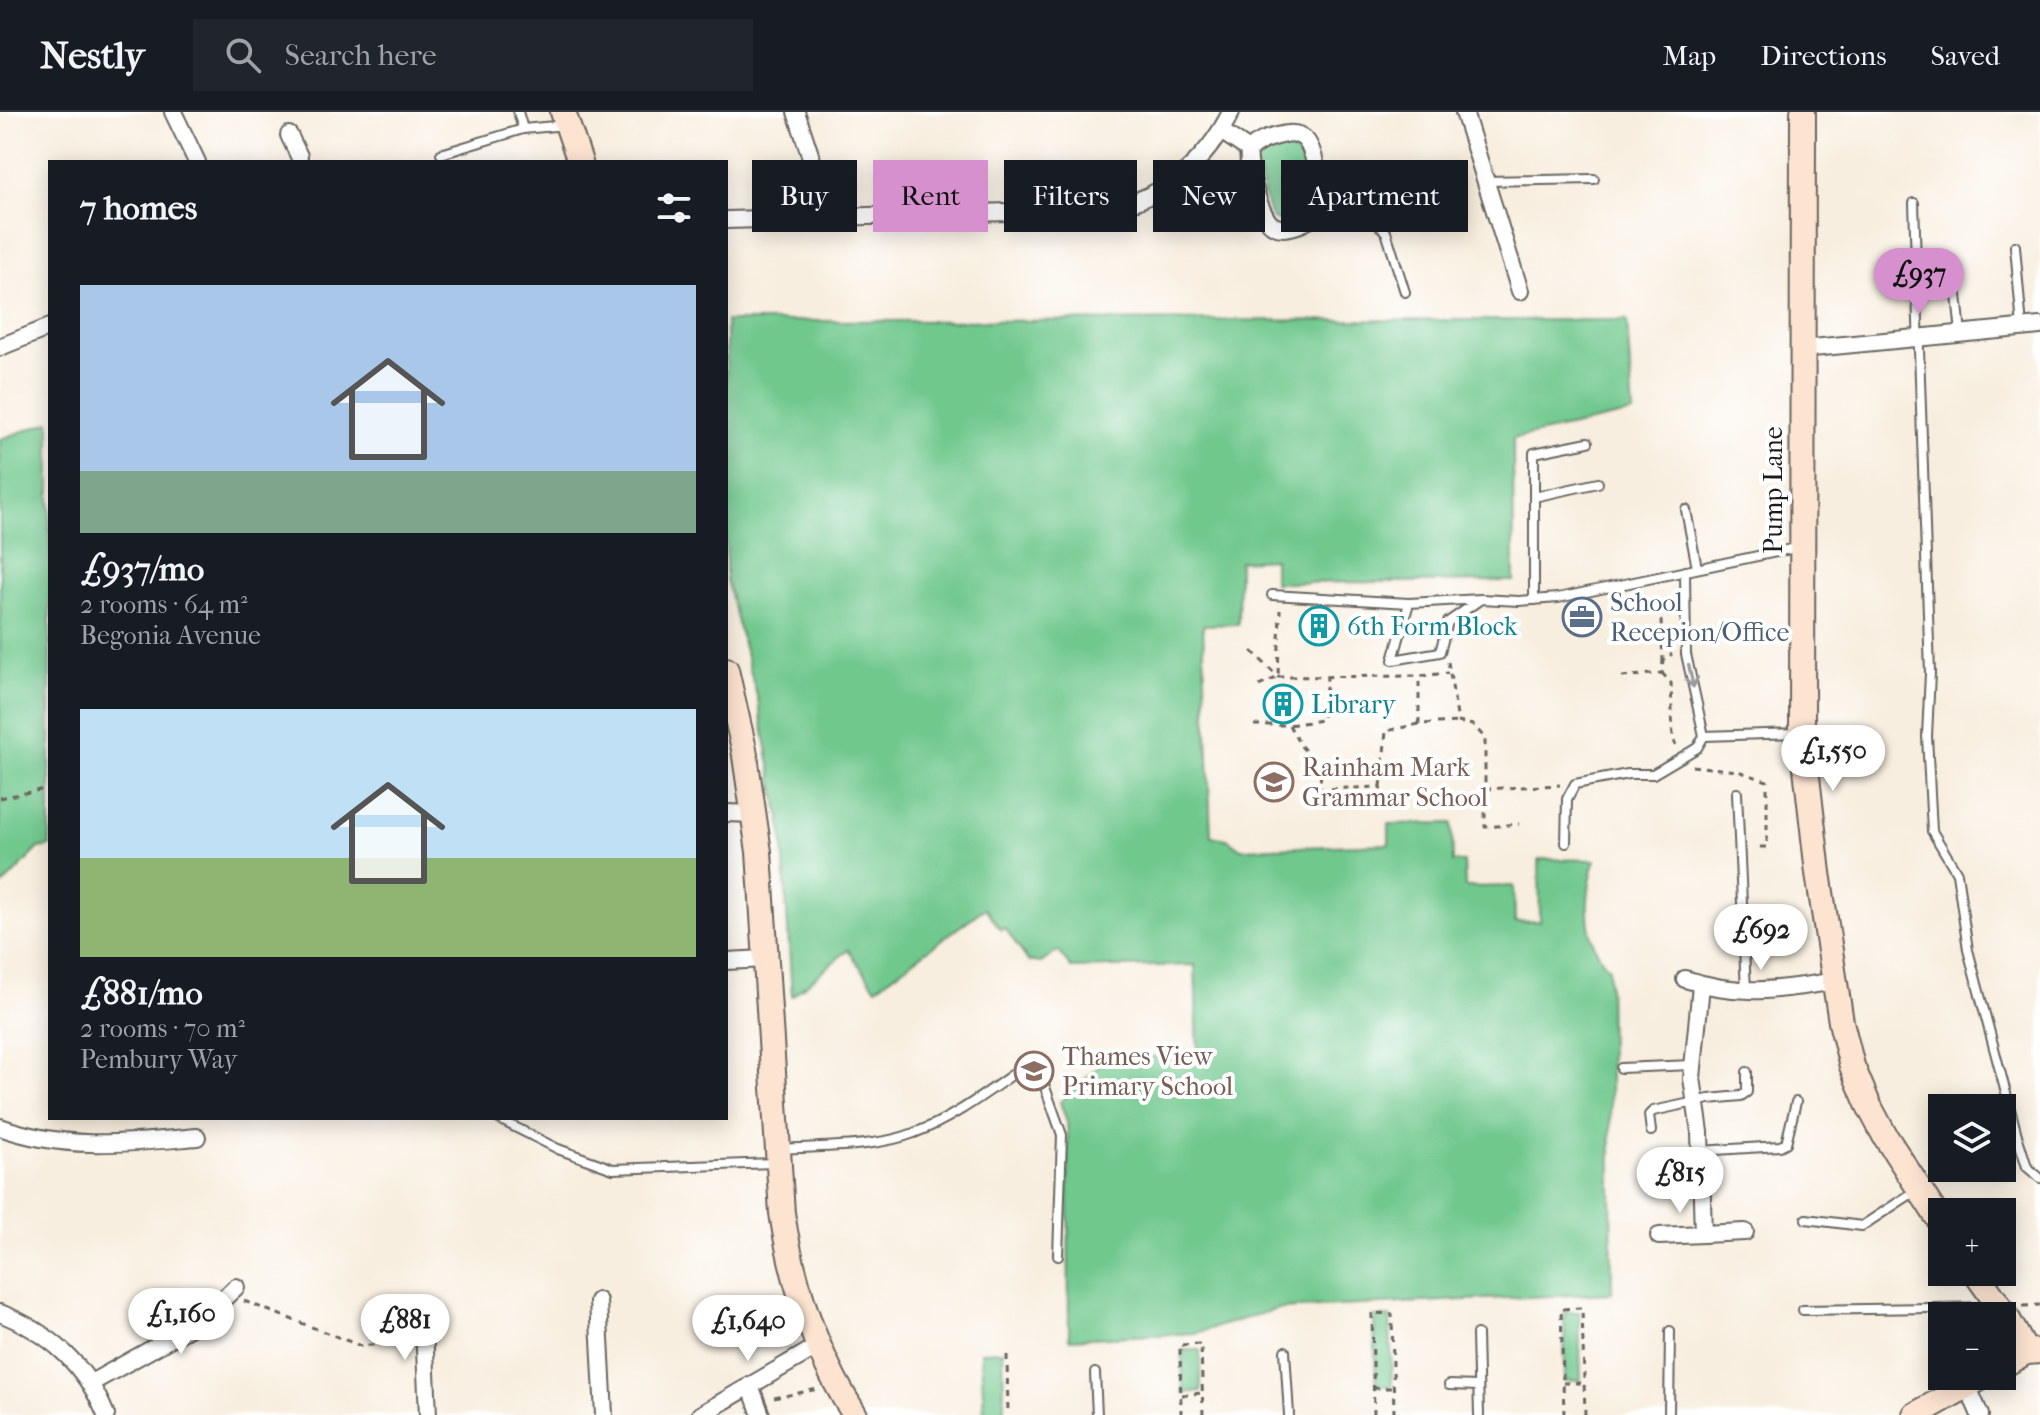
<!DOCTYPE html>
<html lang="en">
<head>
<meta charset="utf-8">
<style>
  :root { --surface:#171b24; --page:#20242c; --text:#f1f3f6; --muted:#9ea1a6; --line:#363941; --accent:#d690ce }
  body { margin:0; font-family:"IM FELL French Canon",serif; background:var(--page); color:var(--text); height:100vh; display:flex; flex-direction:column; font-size:30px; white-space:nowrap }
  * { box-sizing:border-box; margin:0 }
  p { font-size:26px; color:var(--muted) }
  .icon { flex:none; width:44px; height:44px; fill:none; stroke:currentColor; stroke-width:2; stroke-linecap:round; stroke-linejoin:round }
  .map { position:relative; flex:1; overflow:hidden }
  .sheet { position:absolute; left:48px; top:48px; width:680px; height:960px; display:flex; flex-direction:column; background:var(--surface); border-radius:0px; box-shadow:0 4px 20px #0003 }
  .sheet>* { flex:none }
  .guide { position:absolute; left:752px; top:48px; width:760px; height:72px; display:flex; gap:16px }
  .tools { position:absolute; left:1928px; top:982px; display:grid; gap:16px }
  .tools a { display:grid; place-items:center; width:88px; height:88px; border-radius:0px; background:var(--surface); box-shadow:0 4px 20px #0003; font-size:40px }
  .price { position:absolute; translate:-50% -68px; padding:0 18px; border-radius:28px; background:#fff; color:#222; font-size:26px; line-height:52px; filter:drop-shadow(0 2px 4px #0008) }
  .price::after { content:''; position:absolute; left:50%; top:48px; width:24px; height:18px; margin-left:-12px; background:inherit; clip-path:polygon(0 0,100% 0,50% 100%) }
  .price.on { background:var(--accent); color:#111 }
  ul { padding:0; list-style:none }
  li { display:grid; align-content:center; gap:16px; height:424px; padding:0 32px }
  li span { display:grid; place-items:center; height:248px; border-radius:0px; color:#555 }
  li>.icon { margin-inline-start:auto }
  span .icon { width:144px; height:144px; fill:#fffc; stroke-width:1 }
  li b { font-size:34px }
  h2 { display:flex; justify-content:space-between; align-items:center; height:96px; padding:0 32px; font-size:34px }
  .pill { padding:0 28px; border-radius:0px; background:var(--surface); box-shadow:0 4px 20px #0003; font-size:28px; line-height:72px }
  .pill.on { background:var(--accent); color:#111 }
  header { display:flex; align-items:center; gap:48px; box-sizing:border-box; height:112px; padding:0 40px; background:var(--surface); border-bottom:2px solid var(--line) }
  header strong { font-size:38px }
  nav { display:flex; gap:44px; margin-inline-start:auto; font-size:28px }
  .search { width:560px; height:72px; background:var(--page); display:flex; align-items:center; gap:20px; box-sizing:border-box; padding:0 28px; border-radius:0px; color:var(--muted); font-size:30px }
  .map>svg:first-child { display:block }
  .green { fill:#70c88d; stroke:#467254; stroke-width:2 }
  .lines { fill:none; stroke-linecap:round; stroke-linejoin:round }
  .lane-casing { stroke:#696660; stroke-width:12 }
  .street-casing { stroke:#696660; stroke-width:20 }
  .secondary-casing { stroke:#696660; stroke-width:28 }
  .path { stroke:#696660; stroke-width:3; stroke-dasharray:6 6; stroke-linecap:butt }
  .lane { stroke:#fff; stroke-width:8 }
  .street { stroke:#fff; stroke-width:16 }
  .secondary { stroke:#fde4d1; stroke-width:24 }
  .oneway { stroke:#999 }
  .labels { text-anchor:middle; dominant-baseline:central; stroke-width:8; stroke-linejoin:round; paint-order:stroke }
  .street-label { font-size:26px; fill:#1c1c1c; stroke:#fff }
  .service-label { font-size:26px; fill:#4e5e75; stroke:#fff; text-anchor:start }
  .culture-label { font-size:26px; fill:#0d838f; stroke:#fff; text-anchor:start }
  .education-label { font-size:26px; fill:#785e54; stroke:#fff; text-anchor:start }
</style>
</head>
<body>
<header>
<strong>Nestly</strong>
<div class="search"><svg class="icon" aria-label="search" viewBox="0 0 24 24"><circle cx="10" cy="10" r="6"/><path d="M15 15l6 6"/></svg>Search here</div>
<nav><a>Map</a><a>Directions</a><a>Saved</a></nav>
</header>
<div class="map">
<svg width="2040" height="1303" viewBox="0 0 2040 1303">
  <rect width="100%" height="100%" fill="#fff"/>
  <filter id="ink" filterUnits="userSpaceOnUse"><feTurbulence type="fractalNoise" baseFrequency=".0125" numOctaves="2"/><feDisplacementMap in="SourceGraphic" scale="16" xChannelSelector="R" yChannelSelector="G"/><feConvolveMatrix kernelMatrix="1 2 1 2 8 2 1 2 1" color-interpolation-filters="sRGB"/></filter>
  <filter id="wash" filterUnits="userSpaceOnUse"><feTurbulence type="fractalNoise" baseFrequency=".006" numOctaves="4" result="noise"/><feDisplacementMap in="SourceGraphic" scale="32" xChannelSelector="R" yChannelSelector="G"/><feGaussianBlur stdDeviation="1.8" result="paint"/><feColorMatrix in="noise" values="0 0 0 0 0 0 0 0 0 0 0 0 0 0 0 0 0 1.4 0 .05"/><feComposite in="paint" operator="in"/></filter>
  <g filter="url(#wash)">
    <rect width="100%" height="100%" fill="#f8eedf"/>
    <g class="green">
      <polygon points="1293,28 1301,32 1321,91 1321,94 1287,110 1271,106 1253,45 1259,40"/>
      <path d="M 1627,208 L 1633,301 L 1513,327 L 1514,469 L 1274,471 L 1274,447 L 1239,449 L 1238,512 L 1203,513 L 1211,724 L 1227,727 L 1241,737 L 1389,732 L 1389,712 L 1452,711 L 1453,750 L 1464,750 L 1465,775 L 1514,774 L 1515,810 L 1540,809 L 1539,747 L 1595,748 C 1585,784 1582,828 1609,856 L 1612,1181 L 1277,1197 L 1196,1221 L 1069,1227 L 1068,1024 L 1067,1010 L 1060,990 L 1107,947 L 1198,943 L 1195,853 L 1071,856 L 1058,839 L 1041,851 L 1028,849 L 1005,816 L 1001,818 L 985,796 L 876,876 L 848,838 L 792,884 L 782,717 L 758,588 L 726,468 L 726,209 Z"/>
      <polygon points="50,310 50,734 39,736 0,776 0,327"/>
      <polygon points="1564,1200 1579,1200 1581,1268 1565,1269"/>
      <polygon points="1374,1205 1390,1205 1392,1274 1376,1274"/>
      <polygon points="1182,1238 1200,1238 1201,1279 1183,1281"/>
      <polygon points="1003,1239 1004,1303 984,1303 981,1240"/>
    </g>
  </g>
  <g filter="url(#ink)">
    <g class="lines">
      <defs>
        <g id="lane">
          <polyline points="518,0 523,17 565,13"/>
          <polyline points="441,42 523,17"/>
          <polyline points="1487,69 1594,67"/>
          <polyline points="1914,91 1930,561 1927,624 1932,719 1957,761 1968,838 2017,1023 2027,1055 2040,1066"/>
          <path d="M 1326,95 C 1347,101 1371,103 1386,120 L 1405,180"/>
          <polyline points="2015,134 2022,216"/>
          <polyline points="1957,183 1961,221"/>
          <polyline points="1534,385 1598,371"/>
          <polyline points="1686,398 1697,456"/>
          <polyline points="1272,483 1409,491"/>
          <polyline points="1481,487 1409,491 1393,548 1440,540 1448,510 1481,487 1519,489 1558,486 1800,435"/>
          <polyline points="1534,488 1534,341 1588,330"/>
          <polyline points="1704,624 1799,621"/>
          <polyline points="1737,681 1746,879"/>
          <polyline points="1566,731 1567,687 1575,672 1628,662 1653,662 1697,636 1704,624 1686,542 1685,459"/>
          <polyline points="1621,956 1692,953"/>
          <polyline points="497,1006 558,1037 613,1057 775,1051"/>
          <polyline points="1651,1019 1649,1003 1653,999 1709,987 1741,984 1747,980 1747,960"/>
          <path d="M 780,1037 C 821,1034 876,1036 914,1021 C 958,1005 996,973 1035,947 L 1062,1023 L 1058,1144"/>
          <polyline points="1700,1039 1780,1034 1786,1031 1796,990"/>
          <polyline points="1806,1107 1862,1114 1917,1078"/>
          <polyline points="1803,1198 1995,1195"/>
          <polyline points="1477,1222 1479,1303"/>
          <polyline points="1285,1239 1289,1303"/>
          <polyline points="1095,1261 1097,1303"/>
          <polyline points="1449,1273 1478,1274"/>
          <polyline points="1669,1303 1670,1219"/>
        </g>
        <g id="street">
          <polyline points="173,0 197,50"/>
          <polyline points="796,0 831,106"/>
          <polyline points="1464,0 1520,179"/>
          <path d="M 1221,19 L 1249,38 C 1257,30 1266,27 1277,24 C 1311,14 1311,39 1319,65 C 1323,75 1328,84 1326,95 C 1317,106 1289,121 1274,114 C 1260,108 1246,52 1249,38"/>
          <polyline points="289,23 299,44"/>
          <path d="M 726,108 L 1111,97 C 1166,84 1206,50 1231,0"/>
          <polyline points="0,235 50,215"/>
          <polyline points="1802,237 2040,214"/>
          <polyline points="726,701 754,702"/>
          <polyline points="726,849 766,847"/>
          <path d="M 1685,867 C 1739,885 1780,878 1835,869"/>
          <polyline points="1701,873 1692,966 1700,1020 1703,1122 1745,1120"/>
          <path d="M 0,1015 C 67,1039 128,1031 197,1025"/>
          <polyline points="1659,1124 1703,1122"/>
          <polyline points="598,1189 604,1303"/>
          <polyline points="423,1195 428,1303"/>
          <path d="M 0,1201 C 50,1221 85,1252 106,1303"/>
          <polyline points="91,1271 198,1211 236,1175"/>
          <polyline points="750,1273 761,1303"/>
          <polyline points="1967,1273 1980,1303"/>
          <polyline points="700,1303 818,1234"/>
        </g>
        <g id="secondary">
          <polyline points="563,0 580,50"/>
          <polyline points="1803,0 1802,621 1818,761 1841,910 1852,954 1868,992 1885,1024 1942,1112"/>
          <path d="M 726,558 L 744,637 L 759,740 L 782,1101 C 793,1173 815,1241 855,1303"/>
          <polyline points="1975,1160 2005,1202 2026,1240"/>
          <polyline points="2002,1254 2026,1240 2040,1239"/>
          <polyline points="1915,1303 1984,1264"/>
        </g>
      </defs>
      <use href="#lane" class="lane-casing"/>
      <use href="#street" class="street-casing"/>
      <use href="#secondary" class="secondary-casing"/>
      <g class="path">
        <polyline points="1635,483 1661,509 1663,548 1672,542"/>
        <polyline points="1252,539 1278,565 1419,564 1448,561"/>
        <polyline points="1448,550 1458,610 1473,613 1485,626 1485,715 1519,712"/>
        <polyline points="1662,561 1671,571 1673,627 1676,633"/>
        <polyline points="1622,565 1662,561 1663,548"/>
        <polyline points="1259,574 1278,565 1280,498"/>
        <polyline points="1419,612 1419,564"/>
        <polyline points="1254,613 1289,613 1322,608 1327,566"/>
        <polyline points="1289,613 1300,633 1320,655 1321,677 1381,675 1376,693"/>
        <polyline points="1692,654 1738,659 1767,669 1767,735 1754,735"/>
        <polyline points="1381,675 1386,619 1419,612 1458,610"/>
        <polyline points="1485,677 1560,673"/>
        <polyline points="0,686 50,676"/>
        <polyline points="244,1189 361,1234 408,1229"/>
        <polyline points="2023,1194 2040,1193"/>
        <polyline points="1007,1243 1008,1303"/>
        <polyline points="1563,1271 1583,1271"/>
        <polyline points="1373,1276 1394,1276"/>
        <polyline points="1182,1283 1203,1281"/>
        <polyline points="774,1286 818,1277"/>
        <polyline points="1181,1303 1180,1233 1201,1232 1203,1303"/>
        <polyline points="1374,1303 1372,1201 1392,1202 1394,1303"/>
        <polyline points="1564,1303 1561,1197 1582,1196 1585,1303"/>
      </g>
      <use href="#lane" class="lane"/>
      <use href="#street" class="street"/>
      <use href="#secondary" class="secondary"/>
    </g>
    <defs><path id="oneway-shaft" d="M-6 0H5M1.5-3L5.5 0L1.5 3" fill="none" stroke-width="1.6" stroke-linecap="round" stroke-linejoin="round" transform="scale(2)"/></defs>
    <use class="oneway" href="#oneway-shaft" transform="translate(1691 564) rotate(78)"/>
  </g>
  <defs>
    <symbol id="office-ring" viewBox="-11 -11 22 22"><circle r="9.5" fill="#fff" stroke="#5c6f8a" stroke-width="1.5"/><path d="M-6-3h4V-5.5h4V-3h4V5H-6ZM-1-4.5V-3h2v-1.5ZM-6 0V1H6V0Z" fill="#5c6f8a"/></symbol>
    <symbol id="building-ring" viewBox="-11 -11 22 22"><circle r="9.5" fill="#fff" stroke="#0f9aa8" stroke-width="1.5"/><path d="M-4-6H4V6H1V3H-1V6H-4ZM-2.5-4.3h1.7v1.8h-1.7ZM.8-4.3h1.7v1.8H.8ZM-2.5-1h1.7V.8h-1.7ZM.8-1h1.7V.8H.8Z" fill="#0f9aa8"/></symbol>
    <symbol id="school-ring" viewBox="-11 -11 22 22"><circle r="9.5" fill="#fff" stroke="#8d6e63" stroke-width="1.5"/><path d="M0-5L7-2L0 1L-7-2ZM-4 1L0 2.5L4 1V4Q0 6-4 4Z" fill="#8d6e63"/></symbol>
  </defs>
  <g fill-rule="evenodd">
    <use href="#office-ring" x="1560" y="483" width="44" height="44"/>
    <use href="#building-ring" x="1297" y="492" width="44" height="44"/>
    <use href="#building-ring" x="1261" y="570" width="44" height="44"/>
    <use href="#school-ring" x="1252" y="648" width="44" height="44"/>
    <use href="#school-ring" x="1012" y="937" width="44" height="44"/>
  </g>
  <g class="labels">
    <g class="street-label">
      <text transform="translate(1773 378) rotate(-90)">Pump Lane</text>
    </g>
    <g class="service-label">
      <text x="1610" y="490">School<tspan x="1610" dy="30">Recepion/Office</tspan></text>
    </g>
    <g class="culture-label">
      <text x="1347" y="514">6th Form Block</text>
      <text x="1311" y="592">Library</text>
    </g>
    <g class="education-label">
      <text x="1302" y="655">Rainham Mark<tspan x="1302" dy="30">Grammar School</tspan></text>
      <text x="1062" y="944">Thames View<tspan x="1062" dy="30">Primary School</tspan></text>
    </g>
  </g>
</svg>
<div class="tools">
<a><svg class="icon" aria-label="layers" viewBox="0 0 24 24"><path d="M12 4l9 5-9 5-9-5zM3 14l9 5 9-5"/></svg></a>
<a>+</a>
<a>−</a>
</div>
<b class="price on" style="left:1919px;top:204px">£937</b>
<b class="price" style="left:1833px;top:681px">£1,550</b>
<b class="price" style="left:1761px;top:860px">£692</b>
<b class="price" style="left:1680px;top:1103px">£815</b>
<b class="price" style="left:181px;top:1244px">£1,160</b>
<b class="price" style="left:405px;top:1250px">£881</b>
<b class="price" style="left:748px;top:1251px">£1,640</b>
<div class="guide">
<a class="pill">Buy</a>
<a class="pill on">Rent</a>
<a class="pill">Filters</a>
<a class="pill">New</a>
<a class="pill">Apartment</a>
</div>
<section class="sheet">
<h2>7 homes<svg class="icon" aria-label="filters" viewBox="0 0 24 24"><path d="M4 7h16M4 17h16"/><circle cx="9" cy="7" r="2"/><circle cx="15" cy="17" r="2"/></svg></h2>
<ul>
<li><span style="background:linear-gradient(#a9c7e8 75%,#7fa58c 0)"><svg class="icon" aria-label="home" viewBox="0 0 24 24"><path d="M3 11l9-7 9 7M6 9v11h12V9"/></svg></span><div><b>£937/mo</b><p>2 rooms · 64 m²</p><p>Begonia Avenue</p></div></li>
<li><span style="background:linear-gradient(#bfe0f5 60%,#8fb573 0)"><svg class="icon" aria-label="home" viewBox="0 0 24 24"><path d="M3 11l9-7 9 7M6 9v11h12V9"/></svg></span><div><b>£881/mo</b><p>2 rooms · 70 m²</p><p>Pembury Way</p></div></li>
</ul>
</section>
</div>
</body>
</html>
